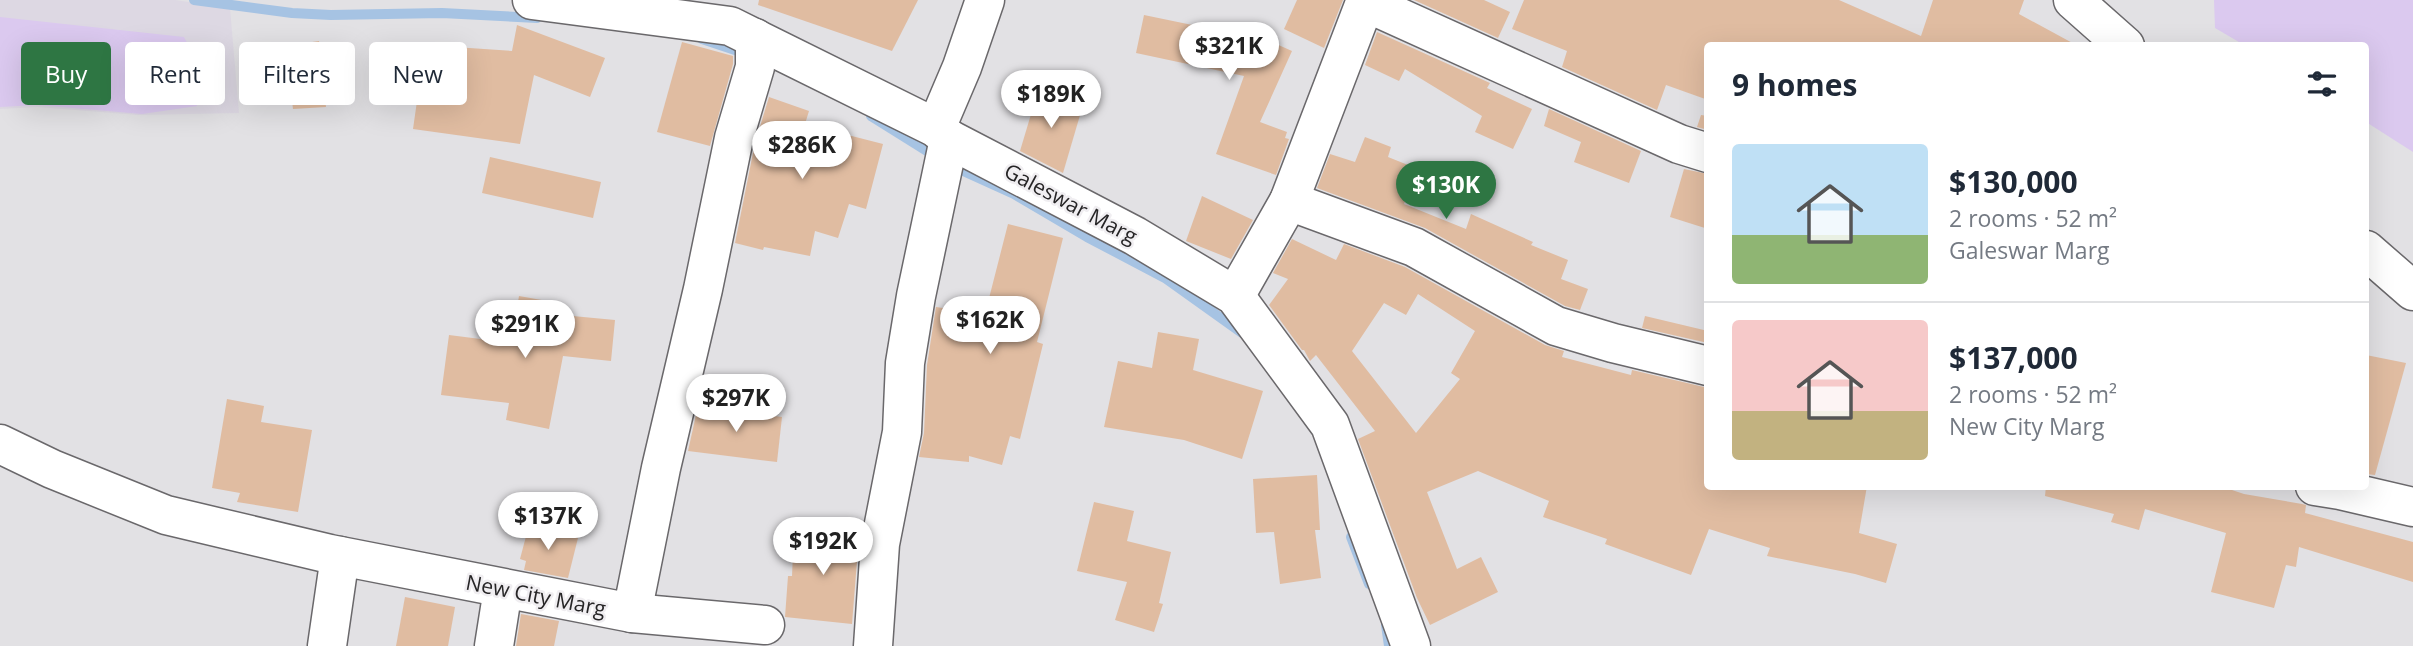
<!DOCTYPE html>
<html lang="en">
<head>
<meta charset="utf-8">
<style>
  :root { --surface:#fff; --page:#f6f6f7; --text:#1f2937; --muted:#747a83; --line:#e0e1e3; --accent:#2e7643 }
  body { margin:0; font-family:"Open Sans",sans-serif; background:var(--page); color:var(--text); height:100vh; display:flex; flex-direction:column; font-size:26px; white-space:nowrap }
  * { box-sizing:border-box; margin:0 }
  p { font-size:23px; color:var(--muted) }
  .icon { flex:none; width:38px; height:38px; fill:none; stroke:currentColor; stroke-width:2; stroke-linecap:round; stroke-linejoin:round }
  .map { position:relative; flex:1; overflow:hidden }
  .drawer { position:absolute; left:1704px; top:42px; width:665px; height:448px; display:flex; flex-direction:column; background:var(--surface); border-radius:7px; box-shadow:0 7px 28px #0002 }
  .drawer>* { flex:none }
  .guide { position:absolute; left:21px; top:42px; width:665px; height:63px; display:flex; gap:14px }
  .price { position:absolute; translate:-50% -60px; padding:0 16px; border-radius:24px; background:#fff; color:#222; font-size:23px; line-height:46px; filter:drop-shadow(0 2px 4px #0008) }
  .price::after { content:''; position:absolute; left:50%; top:42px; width:21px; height:16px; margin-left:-10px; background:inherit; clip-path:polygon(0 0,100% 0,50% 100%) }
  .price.on { background:var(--accent); color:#fff }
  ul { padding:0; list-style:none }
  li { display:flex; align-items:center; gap:21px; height:175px; padding:0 28px }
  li+li { border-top:2px solid var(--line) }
  li span { display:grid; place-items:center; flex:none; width:196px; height:140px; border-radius:7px; color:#555 }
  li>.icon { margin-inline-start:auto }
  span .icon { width:84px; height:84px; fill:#fffc; stroke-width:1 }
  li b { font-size:30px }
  h2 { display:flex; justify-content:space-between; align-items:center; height:84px; padding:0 28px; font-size:30px }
  .tag { padding:0 24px; border-radius:7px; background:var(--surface); box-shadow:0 7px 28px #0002; font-size:24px; line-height:63px }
  .tag.on { background:var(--accent); color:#fff }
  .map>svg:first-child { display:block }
  .built { fill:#ddd8e3 }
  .green { fill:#dbc9ef }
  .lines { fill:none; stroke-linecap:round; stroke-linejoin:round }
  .stream { stroke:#a6c3e3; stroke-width:10 }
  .building { fill:#e0bca1; fill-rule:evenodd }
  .minor-casing { stroke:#6a686b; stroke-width:41 }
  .minor { stroke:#fff; stroke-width:38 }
  .labels { text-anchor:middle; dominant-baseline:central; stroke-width:5; stroke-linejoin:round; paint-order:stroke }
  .street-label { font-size:21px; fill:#262526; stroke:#f0eef1 }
</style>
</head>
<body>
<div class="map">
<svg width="2413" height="646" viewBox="0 0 2413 646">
  <rect width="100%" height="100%" fill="#e2e1e4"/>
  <polygon class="built" points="0,0 175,0 230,8 239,113 138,115 38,107 0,109"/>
  <g class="green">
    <polygon points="2214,0 2413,0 2413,152 2366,122 2366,46 2244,45 2215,28"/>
    <polygon points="0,17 184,37 195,58 197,106 142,114 38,105 0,107"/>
  </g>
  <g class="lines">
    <g class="stream">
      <polyline points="194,0 292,13 331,15 442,13 537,18"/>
      <polyline points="702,39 741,52"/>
      <polyline points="871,116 927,151"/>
      <polyline points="950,165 1014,194 1087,237 1165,278 1242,333"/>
      <polyline points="1351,537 1369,584"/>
      <polyline points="1386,625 1389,646"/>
    </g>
  </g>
  <g class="building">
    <polygon points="759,0 918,0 892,51 758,5"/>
    <polygon points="1297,0 1343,0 1324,48 1284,29"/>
    <polygon points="1414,0 1484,0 1510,12 1498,38"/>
    <polygon points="1524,0 1839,0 1921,36 1933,0 2024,0 2019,14 2078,46 1708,46 1708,100 1666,85 1657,110 1562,67 1567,51 1512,29"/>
    <polygon points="1144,15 1255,38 1256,35 1292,51 1260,122 1287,132 1285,138 1289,139 1276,175 1216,154 1244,76 1136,53"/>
    <polygon points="517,25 605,58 590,97 534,75 520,144 413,129 425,45 512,51"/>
    <polygon points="1377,32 1490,83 1487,88 1532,109 1513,149 1475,132 1482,116 1405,69 1399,81 1365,65"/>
    <polygon points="319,41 326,107 293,109 285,46"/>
    <polygon points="682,42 733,56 733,64 710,146 657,132"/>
    <polygon points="1038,91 1083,105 1063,173 1020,151"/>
    <polygon points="769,97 809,111 805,124 883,144 866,209 849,204 838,238 815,231 810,256 764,247 763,250 735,243 755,143"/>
    <polygon points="1549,109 1641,151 1629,183 1574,162 1581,142 1544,126"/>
    <polygon points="1701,115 1708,116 1708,130 1697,127"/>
    <polygon points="1365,137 1391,147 1388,157 1418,169 1404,204 1466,229 1471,214 1533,242 1531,245 1568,260 1561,279 1588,289 1580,310 1565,306 1425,228 1317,188 1330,154 1355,162"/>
    <polygon points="490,157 601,182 593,218 482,193"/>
    <polygon points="1684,169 1708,174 1708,229 1670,217"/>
    <polygon points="1202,196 1253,220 1231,259 1186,241"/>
    <polygon points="1008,224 1063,238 1037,342 1043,344 1020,439 1010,436 1002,465 969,456 969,462 919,457 924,433 927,365 936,307 985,314"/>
    <path d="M 1292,239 L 1336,260 L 1344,244 L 1405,267 L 1545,345 L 1564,351 L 1562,357 L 1631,375 L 1632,370 L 1708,388 L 1708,486 L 1867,486 L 1859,533 L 1897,544 L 1886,583 L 1855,574 L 1767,556 L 1770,548 L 1709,529 L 1691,575 L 1605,544 L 1607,539 L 1543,517 L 1549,501 L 1478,471 L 1427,492 L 1457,569 L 1481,557 L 1498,592 L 1430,625 L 1417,598 L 1358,439 L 1375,431 L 1316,355 L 1310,361 L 1304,350 L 1302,350 L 1269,305 L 1288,279 L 1273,273 ZM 1418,294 L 1475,331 L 1451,373 L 1460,379 L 1416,433 L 1352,351 L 1384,303 L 1406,315 Z"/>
    <polygon points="519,296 564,304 562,315 615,320 611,361 563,356 549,429 506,420 509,403 441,395 449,335 511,343"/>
    <polygon points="1645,316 1708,331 1708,343 1642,328"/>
    <polygon points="1158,332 1199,339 1193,370 1263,391 1242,459 1184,440 1104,427 1118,361 1152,368"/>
    <polygon points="2366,355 2406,363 2375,475 2366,474"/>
    <polygon points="227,399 264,406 261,422 312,430 298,512 237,502 240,493 212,488"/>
    <polygon points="698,406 782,417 777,462 688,451"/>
    <polygon points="1317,475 1320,530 1315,530 1321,578 1280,584 1274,532 1256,533 1253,479"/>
    <polygon points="2046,486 2220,486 2244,494 2302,504 2306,505 2305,513 2413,542 2413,582 2299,547 2296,567 2286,565 2274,608 2211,592 2226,533 2145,509 2139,530 2111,522 2114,514 2045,496"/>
    <polygon points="1094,502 1134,511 1127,541 1171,552 1159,603 1163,604 1154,632 1115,620 1127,582 1077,571"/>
    <polygon points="529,525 578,538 568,578 524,570 526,561 520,559"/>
    <polygon points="794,531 859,536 852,624 785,617 788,576 792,576"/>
    <polygon points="405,597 455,607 448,646 396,646"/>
    <polygon points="521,614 559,621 554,646 516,646"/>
  </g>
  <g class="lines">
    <defs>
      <g id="minor">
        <polyline points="532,0 730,26 936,128 949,139 1135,236 1235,296 1330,425 1411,646"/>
        <polyline points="2073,0 2125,46"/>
        <polyline points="1365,2 1679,144 1708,153"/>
        <polyline points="936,128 962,67 985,0"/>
        <polyline points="1289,201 1414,247 1556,326 1613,343 1708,366"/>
        <polyline points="2366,250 2413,291"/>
        <polyline points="1235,296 1289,201 1366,0"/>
        <polyline points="0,444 52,469 166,515 330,554 632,613 661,468 703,289 734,138 755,67 755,38"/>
        <polyline points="2315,486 2340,490 2413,507"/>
        <polyline points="632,613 765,625"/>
        <polyline points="327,646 340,556"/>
        <polyline points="494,646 503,589"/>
        <polyline points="873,646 880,544 902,432 905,363 916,296 949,139"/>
      </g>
    </defs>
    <use href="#minor" class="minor-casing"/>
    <use href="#minor" class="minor"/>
  </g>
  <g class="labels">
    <g class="street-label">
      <text transform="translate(1071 203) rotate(28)">Galeswar Marg</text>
      <text transform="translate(536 595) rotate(11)">New City Marg</text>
    </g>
  </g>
</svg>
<b class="price" style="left:1229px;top:82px">$321K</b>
<b class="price" style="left:1051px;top:130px">$189K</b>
<b class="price" style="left:802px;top:181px">$286K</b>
<b class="price on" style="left:1446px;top:221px">$130K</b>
<b class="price" style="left:990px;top:356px">$162K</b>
<b class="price" style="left:525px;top:360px">$291K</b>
<b class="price" style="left:736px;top:434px">$297K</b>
<b class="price" style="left:548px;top:552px">$137K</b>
<b class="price" style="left:823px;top:577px">$192K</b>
<div class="guide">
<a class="tag on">Buy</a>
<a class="tag">Rent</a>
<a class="tag">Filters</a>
<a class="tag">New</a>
</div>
<section class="drawer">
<h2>9 homes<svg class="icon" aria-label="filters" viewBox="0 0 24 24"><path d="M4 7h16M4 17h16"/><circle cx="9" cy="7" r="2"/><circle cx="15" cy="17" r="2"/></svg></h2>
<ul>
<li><span style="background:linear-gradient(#bfe0f5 65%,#8fb573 0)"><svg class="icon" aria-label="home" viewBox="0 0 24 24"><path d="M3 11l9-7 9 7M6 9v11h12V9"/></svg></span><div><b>$130,000</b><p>2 rooms · 52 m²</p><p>Galeswar Marg</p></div></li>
<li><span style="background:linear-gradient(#f6c9c9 65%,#c2b280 0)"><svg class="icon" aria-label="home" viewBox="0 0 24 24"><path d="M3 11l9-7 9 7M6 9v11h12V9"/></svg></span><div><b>$137,000</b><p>2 rooms · 52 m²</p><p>New City Marg</p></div></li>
</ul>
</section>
</div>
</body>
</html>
